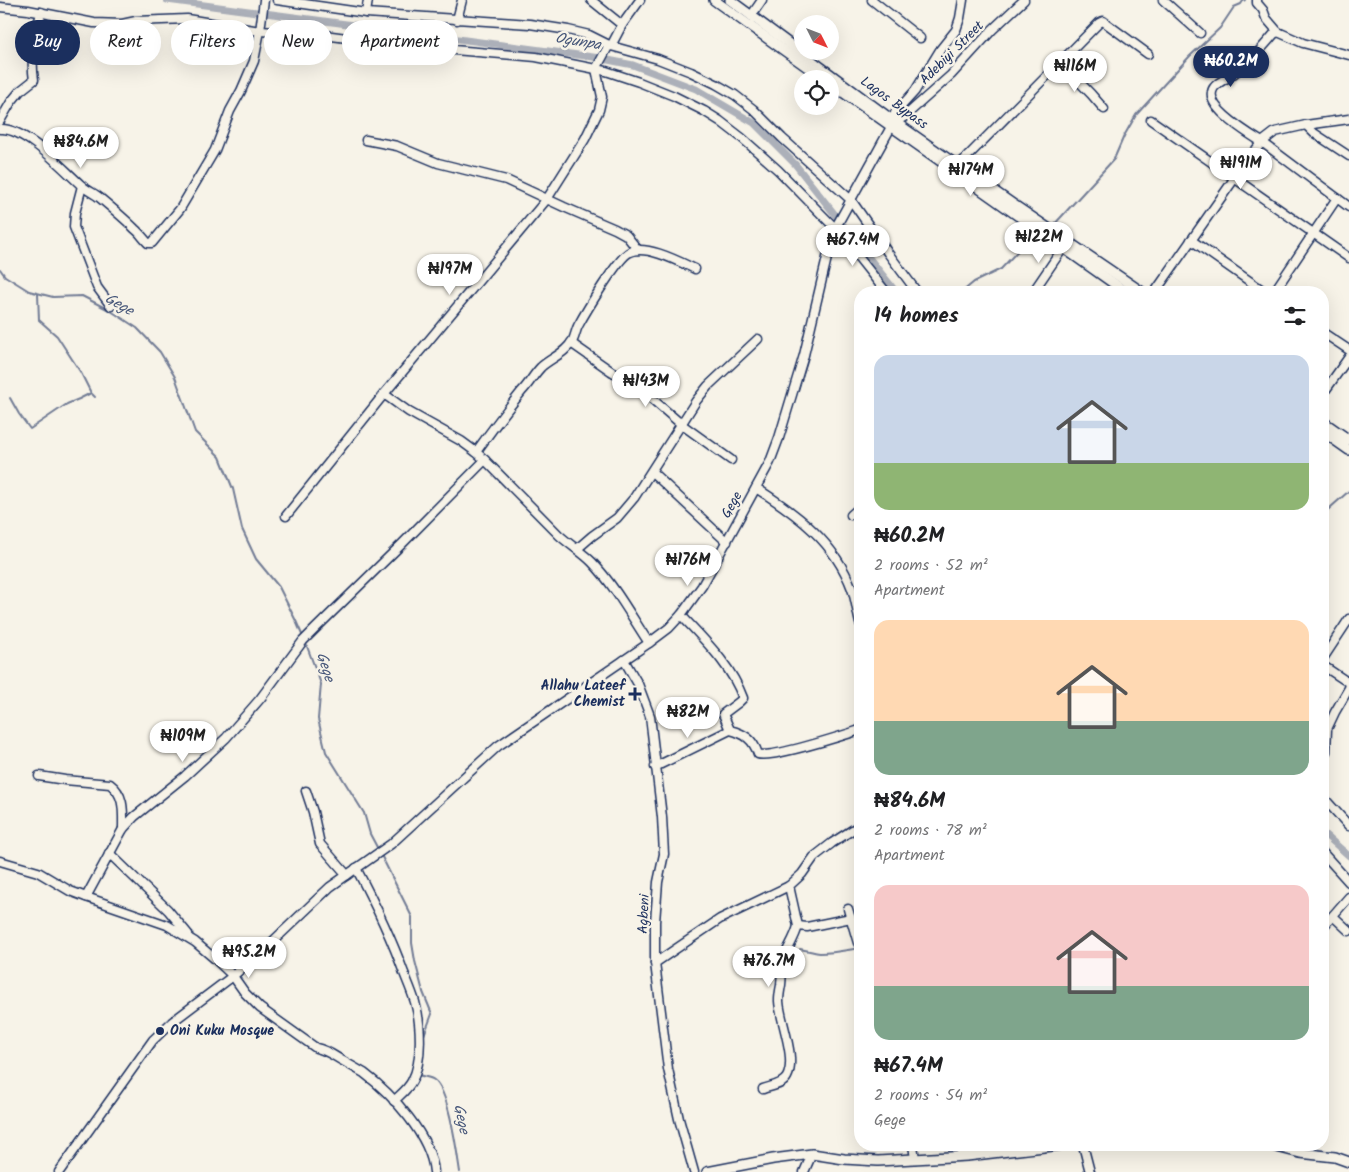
<!DOCTYPE html>
<html lang="en">
<head>
<meta charset="utf-8">
<style>
  :root { --surface:#fff; --page:#f6f6f6; --text:#202124; --muted:#757577; --accent:#1b2f5e }
  body { margin:0; font-family:Kalam,sans-serif; background:var(--page); color:var(--text); height:100vh; display:flex; flex-direction:column; font-size:19px; white-space:nowrap }
  * { box-sizing:border-box; margin:0 }
  p { font-size:16px; color:var(--muted) }
  .icon { flex:none; width:28px; height:28px; fill:none; stroke:currentColor; stroke-width:2; stroke-linecap:round; stroke-linejoin:round }
  .map { position:relative; flex:1; overflow:hidden }
  .drawer { position:absolute; left:854px; top:286px; width:475px; height:865px; display:flex; flex-direction:column; background:var(--surface); border-radius:20px; box-shadow:0 5px 20px #0002 }
  .drawer>* { flex:none }
  .banner { position:absolute; left:15px; top:20px; width:475px; height:45px; display:flex; gap:10px }
  .needle { width:32px; rotate:132deg }
  .fabs { position:absolute; left:794px; top:15px; display:grid; gap:10px }
  .fabs a { display:grid; place-items:center; width:45px; height:45px; border-radius:50%; background:var(--surface); box-shadow:0 5px 20px #0002; font-size:25px }
  .price { position:absolute; translate:-50% -42px; padding:0 11px; border-radius:18px; background:#fff; color:#222; font-size:16px; line-height:32px; filter:drop-shadow(0 1px 2px #0008) }
  .price::after { content:''; position:absolute; left:50%; top:30px; width:15px; height:11px; margin-left:-8px; background:inherit; clip-path:polygon(0 0,100% 0,50% 100%) }
  .price.selected { background:var(--accent); color:#fff }
  ul { padding:0; list-style:none }
  li { display:grid; align-content:center; gap:10px; height:265px; padding:0 20px }
  li span { display:grid; place-items:center; height:155px; border-radius:15px; color:#555 }
  li>.icon { margin-inline-start:auto }
  span .icon { width:90px; height:90px; fill:#fffc; stroke-width:1 }
  li b { font-size:21px }
  h2 { display:flex; justify-content:space-between; align-items:center; height:60px; padding:0 20px; font-size:21px }
  .pill { padding:0 18px; border-radius:22px; background:var(--surface); box-shadow:0 5px 20px #0002; font-size:18px; line-height:45px }
  .pill.selected { background:var(--accent); color:#fff }
  .map>svg:first-child { display:block }
  .lines { fill:none; stroke-linecap:round; stroke-linejoin:round }
  .stream { stroke:#727c95; stroke-width:2 }
  .canal { stroke:#acb0b9; stroke-width:7 }
  .minor-casing { stroke:#1b2f5e; stroke-width:11 }
  .major-casing { stroke:#1b2f5e; stroke-width:12 }
  .minor { stroke:#f7f3e8; stroke-width:8 }
  .major { stroke:#f7f3e8; stroke-width:9 }
  .poi-dot { fill:#1b2f5e; stroke:#f7f3e8; stroke-width:2 }
  .labels { text-anchor:middle; dominant-baseline:central; stroke-width:5; stroke-linejoin:round; paint-order:stroke }
  .street-label { font-size:14px; fill:#1b2f5e; stroke:#f7f3e8 }
  .poi-label { font-size:14px; font-weight:bold; fill:#1b2f5e; stroke:#f7f3e8; text-anchor:end }
  .water-label { font-size:15px; font-style:italic; fill:#465679; stroke:#f7f3e8 }
</style>
</head>
<body>
<div class="map">
<svg width="1349" height="1172" viewBox="0 0 1349 1172">
  <rect width="100%" height="100%" fill="#f7f3e8"/>
  <filter id="ink" filterUnits="userSpaceOnUse"><feTurbulence type="fractalNoise" baseFrequency=".02" numOctaves="2"/><feDisplacementMap in="SourceGraphic" scale="10" xChannelSelector="R" yChannelSelector="G"/><feConvolveMatrix kernelMatrix="1 2 1 2 8 2 1 2 1" color-interpolation-filters="sRGB"/></filter>
  <g filter="url(#ink)">
    <g class="lines">
      <g class="stream">
        <polyline points="1052,227 1114,159 1124,136 1136,115 1190,56 1220,28 1234,7 1241,4 1243,1 1245,0"/>
        <polyline points="0,269 5,276 29,291 53,297 82,296 111,311 137,328 160,352 175,377 195,432 220,457 233,489 242,529 256,559 279,587 296,621 303,637"/>
        <polyline points="962,292 974,282 1001,269 1026,242 1040,240 1043,236"/>
        <polyline points="38,294 39,320 57,336 81,373 91,393 95,397"/>
        <polyline points="10,398 19,414 30,429 67,404 79,399 91,393"/>
        <polyline points="1322,515 1349,491"/>
        <polyline points="305,641 321,684 318,719 326,752 364,813 370,834 379,851"/>
        <polyline points="381,855 412,917 412,943 415,961 423,992 432,1014 423,1038"/>
        <path d="M 800,949 C 806,950 813,952 820,953 C 833,953 847,950 860,948"/>
        <path d="M 419,1073 L 419,1075 C 423,1077 430,1077 434,1080 C 449,1090 457,1153 460,1172"/>
      </g>
      <g class="canal">
        <polyline points="167,0 593,57 633,65 696,89 754,123 795,164 896,292"/>
        <polyline points="1322,832 1349,856"/>
      </g>
      <defs>
        <g id="minor">
          <polyline points="277,0 366,13 530,24 568,30 589,35 611,46 658,59 691,72 716,84 735,95 753,109 782,138 851,200 888,253 917,292"/>
          <polyline points="591,0 622,25"/>
          <polyline points="872,0 920,38"/>
          <polyline points="1163,0 1200,33"/>
          <polyline points="1257,0 1257,3 1263,10 1266,18 1278,32 1303,43 1349,55"/>
          <polyline points="0,7 28,10 94,23 122,24 136,21 187,19 260,31 324,35 407,46 536,57 606,71 639,82 674,96 704,111 720,121 742,138 778,170 836,229 886,292"/>
          <polyline points="366,13 368,0"/>
          <polyline points="751,16 762,0"/>
          <polyline points="457,20 462,0"/>
          <path d="M 1278,32 L 1274,34 C 1260,51 1247,65 1229,77 C 1223,80 1213,85 1212,92 C 1208,109 1249,134 1262,142 L 1349,207"/>
          <polyline points="1060,62 1091,94 1104,109"/>
          <polyline points="897,120 895,116 895,113 915,91 940,50 956,30 960,18 963,0"/>
          <polyline points="1151,120 1349,258"/>
          <path d="M 0,121 L 11,102 L 20,91 L 34,80 C 30,57 36,35 41,12"/>
          <polyline points="1306,125 1314,133 1349,156"/>
          <path d="M 0,129 C 25,127 63,169 81,185 C 86,190 94,193 100,198 C 112,208 124,218 135,229 C 140,233 143,238 148,243 L 152,243 L 180,209 L 215,150 L 230,111 L 241,91 L 254,61 L 260,31 L 264,0"/>
          <polyline points="366,140 397,146 438,163 506,180 564,207 615,229 626,235 638,250"/>
          <polyline points="958,166 1099,23 1103,21 1148,54"/>
          <polyline points="82,186 75,213 74,227 97,287 111,306"/>
          <polyline points="1191,240 1265,292"/>
          <polyline points="1033,292 1063,248"/>
          <polyline points="1155,292 1246,162 1262,142 1275,132 1306,125 1349,119"/>
          <polyline points="1274,292 1337,198"/>
          <polyline points="1322,332 1349,350"/>
          <polyline points="571,343 611,371 644,392 681,424 731,460"/>
          <path d="M 384,394 L 409,412 L 461,441 L 476,452 L 485,460 L 559,535 C 570,545 582,552 592,562 C 615,586 631,616 649,643"/>
          <polyline points="1322,395 1349,357"/>
          <path d="M 476,452 C 491,431 506,411 522,391 C 529,384 534,374 541,367 C 551,358 566,353 573,340 C 575,336 576,330 578,326 C 585,313 619,256 630,252 C 646,244 680,262 695,269"/>
          <polyline points="652,472 727,542"/>
          <path d="M 756,488 C 797,514 835,542 852,589 C 856,600 857,612 860,623"/>
          <polyline points="851,515 860,507"/>
          <polyline points="286,516 384,394 547,199 585,139 599,110 602,97 596,69 609,45 611,46 622,25 640,0"/>
          <polyline points="577,549 592,536 617,518 634,498 696,401 708,386 758,339"/>
          <path d="M 681,615 C 704,640 731,665 743,698 L 739,702 L 723,714 L 730,730 C 745,734 753,739 758,754 C 771,759 844,735 860,730"/>
          <polyline points="624,660 638,684 650,716 662,817 664,854 658,882 655,922 655,963 668,1069 679,1119 694,1172"/>
          <polyline points="1322,660 1349,619"/>
          <polyline points="1322,665 1349,683"/>
          <polyline points="1326,752 1327,729 1335,712 1349,688"/>
          <polyline points="655,767 730,730"/>
          <path d="M 39,776 L 65,780 L 110,784 C 125,795 123,812 123,829"/>
          <polyline points="306,791 313,812 320,844 347,875"/>
          <polyline points="1322,796 1349,826"/>
          <polyline points="1322,852 1349,882"/>
          <polyline points="109,853 168,910 188,934"/>
          <path d="M 0,861 L 38,872 L 70,891 L 86,897 L 167,925 L 195,942 L 215,959 L 233,976 L 245,993 L 260,1008 L 316,1048 C 327,1050 334,1056 343,1061 C 350,1065 357,1069 364,1073 C 392,1094 431,1136 434,1172"/>
          <path d="M 356,868 C 374,902 391,937 404,973 C 408,983 412,992 415,1002 C 421,1023 423,1061 412,1081 C 408,1089 400,1095 394,1101"/>
          <polyline points="86,897 123,829 134,817 185,776 226,738 260,699 303,641 316,628 402,544 485,460"/>
          <polyline points="848,909 858,943"/>
          <polyline points="1333,916 1349,931"/>
          <polyline points="798,926 807,927 851,918"/>
          <polyline points="1322,928 1349,897"/>
          <polyline points="655,963 720,919 789,886 802,874 814,857 832,843 860,825"/>
          <path d="M 763,1089 C 771,1086 783,1085 787,1077 C 797,1058 780,1021 779,1001 C 779,996 780,990 781,985 C 782,976 781,968 784,958 C 788,947 795,938 798,926 L 789,886"/>
          <polyline points="913,1145 915,1159"/>
          <polyline points="1083,1145 1090,1172"/>
          <polyline points="59,1172 153,1040 172,1022 233,976 270,944 330,887 391,844 498,746 649,643 669,628 681,615 702,586 770,462 779,438 804,355 830,245 837,225 848,205 891,127 895,122 904,117 951,75 992,30 1024,0"/>
          <polyline points="804,1172 812,1154"/>
        </g>
        <g id="major">
          <polyline points="714,0 824,79"/>
          <polyline points="730,0 895,122 1011,203 1142,292"/>
          <polyline points="830,83 1126,292"/>
          <polyline points="1322,421 1349,440"/>
          <polyline points="1322,431 1349,450"/>
          <polyline points="1269,1145 1300,1153 1335,1157 1349,1162"/>
          <polyline points="707,1172 773,1159 812,1154 844,1159 878,1161 967,1156 1061,1145"/>
        </g>
      </defs>
      <use href="#minor" class="minor-casing"/>
      <use href="#major" class="major-casing"/>
      <use href="#minor" class="minor"/>
      <use href="#major" class="major"/>
    </g>
  </g>
  <g class="poi-dot">
    <path d="M632.5 686.5h5v5h5v5h-5v5h-5v-5h-5v-5h5z"/>
    <circle cx="160" cy="1031" r="5"/>
  </g>
  <g class="labels">
    <g class="street-label">
      <text transform="translate(952 53) rotate(-45)">Adebiyi Street</text>
      <text transform="translate(894 103) rotate(36)">Lagos Bypass</text>
      <text transform="translate(732 505) rotate(-61)">Gege</text>
      <text transform="translate(644 914) rotate(-87)">Agbeni</text>
    </g>
    <g class="poi-label">
      <text x="625" y="686">Allahu Lateef<tspan x="625" dy="16">Chemist</tspan></text>
      <text x="170" y="1031" text-anchor="start">Oni Kuku Mosque</text>
    </g>
    <g class="water-label">
      <text transform="translate(578 42) rotate(9)">Ogunpa</text>
      <text transform="translate(119 305) rotate(30)">Gege</text>
      <text transform="translate(325 667) rotate(73)">Gege</text>
      <text transform="translate(461 1119) rotate(79)">Gege</text>
    </g>
  </g>
</svg>
<div class="fabs">
<a><svg class="needle" viewBox="-14 -14 28 28"><path d="M0-13l5 13h-10z" fill="#e53935"/><path d="M0 13l5-13h-10z" fill="#757577"/></svg></a>
<a><svg class="icon" aria-label="locate" viewBox="0 0 24 24"><circle cx="12" cy="12" r="6"/><path d="M12 2v4M12 18v4M2 12h4M18 12h4"/></svg></a>
</div>
<b class="price selected" style="left:1231px;top:88px">₦60.2M</b>
<b class="price" style="left:1075px;top:93px">₦116M</b>
<b class="price" style="left:81px;top:169px">₦84.6M</b>
<b class="price" style="left:1241px;top:190px">₦191M</b>
<b class="price" style="left:971px;top:197px">₦174M</b>
<b class="price" style="left:1039px;top:264px">₦122M</b>
<b class="price" style="left:853px;top:267px">₦67.4M</b>
<b class="price" style="left:450px;top:296px">₦197M</b>
<b class="price" style="left:646px;top:408px">₦143M</b>
<b class="price" style="left:688px;top:587px">₦176M</b>
<b class="price" style="left:688px;top:739px">₦82M</b>
<b class="price" style="left:183px;top:763px">₦109M</b>
<b class="price" style="left:249px;top:979px">₦95.2M</b>
<b class="price" style="left:769px;top:988px">₦76.7M</b>
<div class="banner">
<a class="pill selected">Buy</a>
<a class="pill">Rent</a>
<a class="pill">Filters</a>
<a class="pill">New</a>
<a class="pill">Apartment</a>
</div>
<section class="drawer">
<h2>14 homes<svg class="icon" aria-label="filters" viewBox="0 0 24 24"><path d="M4 7h16M4 17h16"/><circle cx="9" cy="7" r="2"/><circle cx="15" cy="17" r="2"/></svg></h2>
<ul>
<li><span style="background:linear-gradient(#c9d6e8 70%,#8fb573 0)"><svg class="icon" aria-label="home" viewBox="0 0 24 24"><path d="M3 11l9-7 9 7M6 9v11h12V9"/></svg></span><div><b>₦60.2M</b><p>2 rooms · 52 m²</p><p>Apartment</p></div></li>
<li><span style="background:linear-gradient(#ffd9b3 65%,#7fa58c 0)"><svg class="icon" aria-label="home" viewBox="0 0 24 24"><path d="M3 11l9-7 9 7M6 9v11h12V9"/></svg></span><div><b>₦84.6M</b><p>2 rooms · 78 m²</p><p>Apartment</p></div></li>
<li><span style="background:linear-gradient(#f6c9c9 65%,#7fa58c 0)"><svg class="icon" aria-label="home" viewBox="0 0 24 24"><path d="M3 11l9-7 9 7M6 9v11h12V9"/></svg></span><div><b>₦67.4M</b><p>2 rooms · 54 m²</p><p>Gege</p></div></li>
</ul>
</section>
</div>
</body>
</html>
